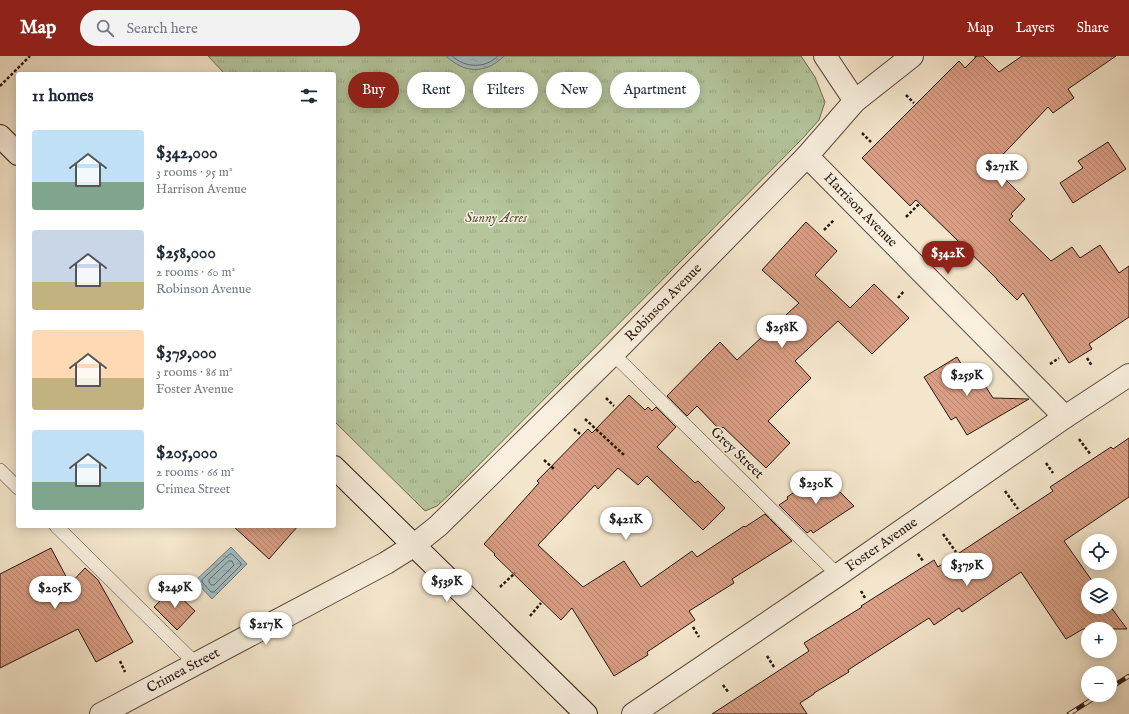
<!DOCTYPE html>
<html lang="en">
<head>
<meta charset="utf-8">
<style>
  :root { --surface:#fff; --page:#f2f2f3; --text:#1f2937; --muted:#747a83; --accent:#8f2418 }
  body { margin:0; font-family:"IM FELL English",serif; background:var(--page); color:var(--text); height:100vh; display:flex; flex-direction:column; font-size:15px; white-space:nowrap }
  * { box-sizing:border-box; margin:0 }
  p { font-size:13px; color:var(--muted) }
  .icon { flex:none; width:22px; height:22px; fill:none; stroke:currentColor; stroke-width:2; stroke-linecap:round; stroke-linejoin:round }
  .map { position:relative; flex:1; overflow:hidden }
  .sheet { position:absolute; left:16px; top:16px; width:320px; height:456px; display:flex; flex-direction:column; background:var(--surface); border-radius:4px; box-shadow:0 2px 10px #0003 }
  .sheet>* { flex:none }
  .hud { position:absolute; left:348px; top:16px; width:380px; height:36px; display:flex; gap:8px }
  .fabs { position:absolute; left:1081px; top:478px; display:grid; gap:8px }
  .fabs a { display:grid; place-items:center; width:36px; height:36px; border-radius:50%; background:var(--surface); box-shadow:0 2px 10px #0003; font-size:20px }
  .price { position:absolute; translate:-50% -34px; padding:0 9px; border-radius:14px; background:#fff; color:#222; font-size:13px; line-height:26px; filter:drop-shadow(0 1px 2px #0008) }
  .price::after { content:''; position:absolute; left:50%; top:24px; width:12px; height:9px; margin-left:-6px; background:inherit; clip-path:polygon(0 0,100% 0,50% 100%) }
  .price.selected { background:var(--accent); color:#fff }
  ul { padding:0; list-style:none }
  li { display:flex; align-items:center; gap:12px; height:100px; padding:0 16px }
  li span { display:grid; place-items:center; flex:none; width:112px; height:80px; border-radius:4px; color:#555 }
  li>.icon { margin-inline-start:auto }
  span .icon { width:48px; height:48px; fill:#fffc; stroke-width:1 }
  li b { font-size:17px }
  h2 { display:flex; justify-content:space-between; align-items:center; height:48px; padding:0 16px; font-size:17px }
  .pill { padding:0 14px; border-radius:18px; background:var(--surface); box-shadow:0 2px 10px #0003; font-size:14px; line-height:36px }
  .pill.selected { background:var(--accent); color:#fff }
  header { display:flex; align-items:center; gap:24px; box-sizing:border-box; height:56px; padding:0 20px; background:var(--accent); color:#fff }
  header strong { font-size:19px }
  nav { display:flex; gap:22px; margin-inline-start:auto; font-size:14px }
  .search { width:280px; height:36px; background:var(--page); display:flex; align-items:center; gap:10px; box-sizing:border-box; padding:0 14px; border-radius:22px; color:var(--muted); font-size:15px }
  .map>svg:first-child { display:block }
  .park { fill:url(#park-tufts); stroke:#6f6e56 }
  .water { fill:url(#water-ripples); stroke:#727a7a }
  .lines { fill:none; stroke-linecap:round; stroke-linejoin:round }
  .shore { stroke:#666a68; stroke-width:1 }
  .building { fill:url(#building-back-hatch); stroke:#29170e }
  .service-casing { stroke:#5c4b3e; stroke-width:14 }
  .minor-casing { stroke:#5c4b3e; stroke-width:24 }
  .secondary-casing { stroke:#29170e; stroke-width:24 }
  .path { stroke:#29170e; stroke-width:2.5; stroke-dasharray:3 2; stroke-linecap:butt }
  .service { stroke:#f8efde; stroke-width:13 }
  .minor { stroke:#f8efde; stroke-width:22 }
  .secondary { stroke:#f8efde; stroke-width:22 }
  .rail-casing { stroke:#29170e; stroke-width:4.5 }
  .rail { stroke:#f8efde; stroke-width:3; stroke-dasharray:9; stroke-linecap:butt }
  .labels { text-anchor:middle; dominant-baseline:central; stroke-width:3; stroke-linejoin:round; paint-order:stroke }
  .street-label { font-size:14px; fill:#29170e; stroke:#f8efde }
  .park-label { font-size:14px; font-style:italic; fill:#5a5440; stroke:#f8efde }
</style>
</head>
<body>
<header>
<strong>Map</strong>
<div class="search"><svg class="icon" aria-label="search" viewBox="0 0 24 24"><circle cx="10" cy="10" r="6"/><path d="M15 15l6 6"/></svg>Search here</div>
<nav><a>Map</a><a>Layers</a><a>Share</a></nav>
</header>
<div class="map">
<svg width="1129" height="658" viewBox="0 0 1129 658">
  <defs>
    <pattern id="park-tufts" width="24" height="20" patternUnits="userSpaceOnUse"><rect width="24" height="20" fill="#b5c69d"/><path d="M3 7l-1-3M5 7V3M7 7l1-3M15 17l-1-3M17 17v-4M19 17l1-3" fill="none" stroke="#9ca986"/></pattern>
    <pattern id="water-ripples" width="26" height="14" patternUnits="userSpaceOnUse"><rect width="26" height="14" fill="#a2bcc2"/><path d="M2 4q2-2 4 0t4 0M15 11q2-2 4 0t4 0" fill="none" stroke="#8ca1a6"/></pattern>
    <pattern id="building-back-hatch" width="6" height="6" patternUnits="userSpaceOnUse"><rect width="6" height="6" fill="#d99e84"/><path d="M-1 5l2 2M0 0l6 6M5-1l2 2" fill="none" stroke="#ba8771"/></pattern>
  </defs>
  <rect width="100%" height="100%" fill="#f4e6cc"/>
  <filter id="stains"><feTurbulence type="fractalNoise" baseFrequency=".005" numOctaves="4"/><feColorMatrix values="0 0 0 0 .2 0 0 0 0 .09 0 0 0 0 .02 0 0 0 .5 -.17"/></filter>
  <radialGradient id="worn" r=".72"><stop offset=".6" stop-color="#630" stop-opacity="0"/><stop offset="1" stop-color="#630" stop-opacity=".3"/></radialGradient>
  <polygon class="park" points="208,0 801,0 815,21 825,46 819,64 803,82 451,437 437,450 425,455 334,365 334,18 225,18"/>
  <g class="water">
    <path d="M 446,0 L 504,0 C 485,19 464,17 446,0 Z"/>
    <polygon points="231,491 247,508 212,543 195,525"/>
  </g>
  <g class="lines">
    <g class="shore">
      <path d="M 452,0 C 465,12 485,13 498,0"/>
      <polygon points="230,498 232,498 241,507 241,509 214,536 211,536 202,526 202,524"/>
      <polygon points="229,505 232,505 234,509 214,529 211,529 209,526 209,524"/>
    </g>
  </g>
  <g class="building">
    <polygon points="977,0 983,0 999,16 1022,0 1116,0 1068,33 1074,42 1053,57 1048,51 992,110 1025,143 1011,158 1013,160 1009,164 1051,205 1072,191 1080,202 1100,189 1119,217 1129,210 1129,261 1089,288 1092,293 1069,307 1023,237 1017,244 997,224 997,223 916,144 910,150 862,102 959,5 965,12"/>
    <polygon points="1108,86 1126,113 1073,147 1060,127 1083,112 1078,105"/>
    <polygon points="806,166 837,195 815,219 850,252 874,228 909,262 872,298 838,265 795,305 811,322 768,365 790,387 766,412 723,371 720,374 697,350 687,360 667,340 720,286 737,304 799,247 762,214"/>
    <polygon points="957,301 968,319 975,314 993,342 1029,343 967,379 956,361 951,364 924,321"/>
    <polygon points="629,339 645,354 648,351 652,355 656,351 676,371 657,391 695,427 698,425 725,452 703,474 647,420 638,429 618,412 598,433 595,429 538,489 583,531 624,505 641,531 692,495 697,501 744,470 745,471 765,458 792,485 732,523 734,527 689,555 695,564 647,596 648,599 614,620 572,552 561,564 494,499 495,498 484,488 539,427 537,425 588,373 592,377"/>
    <polygon points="1129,382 1129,441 1064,485 1095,529 1088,529 1088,551 1110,551 1110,550 1127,573 1083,573 1066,583 1021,516 962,556 959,552 934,569 929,562 848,614 849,616 814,637 814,638 800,647 807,658 712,658 809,595 804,587 862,551 861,550 934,504 938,511 1044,441 1053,435 1050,431 1111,391 1113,393"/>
    <polygon points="822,418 854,450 813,477 811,474 807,477 779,449 788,443 787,441"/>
    <polygon points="233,470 298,470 269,503"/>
    <polygon points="51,492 70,528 85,512 98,524 133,586 96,606 78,573 0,612 0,518"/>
    <polygon points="172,533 195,555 177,574 154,551"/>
  </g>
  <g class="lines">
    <defs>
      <g id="service">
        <polyline points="613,298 838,519"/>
        <polyline points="0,414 18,432"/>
        <polyline points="56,470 196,608"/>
      </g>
      <g id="minor">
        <polyline points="825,0 855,45"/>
        <path id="s1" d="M 807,100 L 1065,361"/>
        <path id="s2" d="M 101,658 L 386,507 L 413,490 L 438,470 L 613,298 L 807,100 L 855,45 L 912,0"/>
        <path id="s3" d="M 633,658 L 838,519 L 1065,361 L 1129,319"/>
      </g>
      <g id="secondary">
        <polyline points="0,80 18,98"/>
        <polyline points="334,411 586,658"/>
      </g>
    </defs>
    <use href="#service" class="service-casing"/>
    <use href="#minor" class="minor-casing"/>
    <use href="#secondary" class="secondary-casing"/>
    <g class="path">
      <polyline points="975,0 976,1"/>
      <polyline points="0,30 30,0"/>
      <polyline points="906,39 914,47"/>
      <polyline points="862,77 871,86"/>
      <polyline points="906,161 919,148"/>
      <polyline points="824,174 834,164"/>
      <polyline points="898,242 904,235"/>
      <polyline points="1087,302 1092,310"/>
      <polyline points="1050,308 1059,302"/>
      <polyline points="606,342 614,350"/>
      <polyline points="585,363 624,399"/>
      <polyline points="574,373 580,378"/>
      <polyline points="1079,383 1091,399"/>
      <polyline points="544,404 554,413"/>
      <polyline points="1046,407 1053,417"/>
      <polyline points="1005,435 1018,453"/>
      <polyline points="943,478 956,496"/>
      <polyline points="918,498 923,505"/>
      <polyline points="500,531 515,517"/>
      <polyline points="861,535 865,542"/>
      <polyline points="530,560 541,547"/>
      <polyline points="693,571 699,581"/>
      <polyline points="767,600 774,611"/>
      <polyline points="120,605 125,616"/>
      <polyline points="723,629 729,637"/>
    </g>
    <use href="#service" class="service"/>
    <use href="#minor" class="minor"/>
    <use href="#secondary" class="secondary"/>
    <defs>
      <g id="rail">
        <polyline points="1110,632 1129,620"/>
        <polyline points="1069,658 1099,639"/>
      </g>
    </defs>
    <use href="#rail" class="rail-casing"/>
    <use href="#rail" class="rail"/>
  </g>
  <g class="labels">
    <g class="street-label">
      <text stroke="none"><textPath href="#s1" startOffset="76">Harrison Avenue</textPath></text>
      <text stroke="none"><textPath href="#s2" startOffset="704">Robinson Avenue</textPath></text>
      <text transform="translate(737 397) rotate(44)">Grey Street</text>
      <text stroke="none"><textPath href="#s3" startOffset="301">Foster Avenue</textPath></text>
      <text stroke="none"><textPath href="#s2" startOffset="93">Crimea Street</textPath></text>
    </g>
    <g class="park-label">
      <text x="496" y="162">Sunny Acres</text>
    </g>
  </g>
  <rect width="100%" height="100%" filter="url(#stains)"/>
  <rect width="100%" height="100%" fill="url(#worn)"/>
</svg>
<div class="fabs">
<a><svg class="icon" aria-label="locate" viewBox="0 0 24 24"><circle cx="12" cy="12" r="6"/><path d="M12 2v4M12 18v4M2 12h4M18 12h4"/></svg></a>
<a><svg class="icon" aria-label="layers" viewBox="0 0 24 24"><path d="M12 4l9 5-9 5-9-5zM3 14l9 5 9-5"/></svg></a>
<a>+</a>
<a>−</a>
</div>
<b class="price" style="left:1002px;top:132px">$271K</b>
<b class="price selected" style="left:948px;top:219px">$342K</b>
<b class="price" style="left:782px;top:293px">$258K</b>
<b class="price" style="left:967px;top:341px">$259K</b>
<b class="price" style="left:816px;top:449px">$230K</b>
<b class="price" style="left:626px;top:485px">$421K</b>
<b class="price" style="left:967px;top:531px">$379K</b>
<b class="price" style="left:447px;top:547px">$539K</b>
<b class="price" style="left:175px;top:553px">$249K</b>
<b class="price" style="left:55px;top:554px">$205K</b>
<b class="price" style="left:266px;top:590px">$217K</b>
<div class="hud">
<a class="pill selected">Buy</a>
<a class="pill">Rent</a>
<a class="pill">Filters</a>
<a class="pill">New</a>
<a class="pill">Apartment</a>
</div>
<section class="sheet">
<h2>11 homes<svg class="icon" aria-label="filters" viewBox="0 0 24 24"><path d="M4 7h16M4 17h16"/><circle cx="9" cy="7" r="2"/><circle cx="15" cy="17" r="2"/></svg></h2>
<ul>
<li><span style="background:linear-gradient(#bfe0f5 65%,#7fa58c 0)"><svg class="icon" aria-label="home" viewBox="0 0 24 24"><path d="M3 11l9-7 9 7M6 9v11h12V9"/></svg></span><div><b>$342,000</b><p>3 rooms · 95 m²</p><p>Harrison Avenue</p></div></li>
<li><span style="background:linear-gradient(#c9d6e8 65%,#c2b280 0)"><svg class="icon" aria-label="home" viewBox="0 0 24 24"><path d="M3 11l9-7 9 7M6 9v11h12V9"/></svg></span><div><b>$258,000</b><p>2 rooms · 60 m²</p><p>Robinson Avenue</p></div></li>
<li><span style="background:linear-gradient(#ffd9b3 60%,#c2b280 0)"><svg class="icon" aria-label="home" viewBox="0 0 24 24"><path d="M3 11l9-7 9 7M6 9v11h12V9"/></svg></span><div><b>$379,000</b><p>3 rooms · 86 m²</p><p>Foster Avenue</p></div></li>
<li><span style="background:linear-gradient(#bfe0f5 65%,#7fa58c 0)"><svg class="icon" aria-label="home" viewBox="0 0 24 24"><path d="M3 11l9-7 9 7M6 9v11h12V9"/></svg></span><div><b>$205,000</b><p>2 rooms · 66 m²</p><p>Crimea Street</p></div></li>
</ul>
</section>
</div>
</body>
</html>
